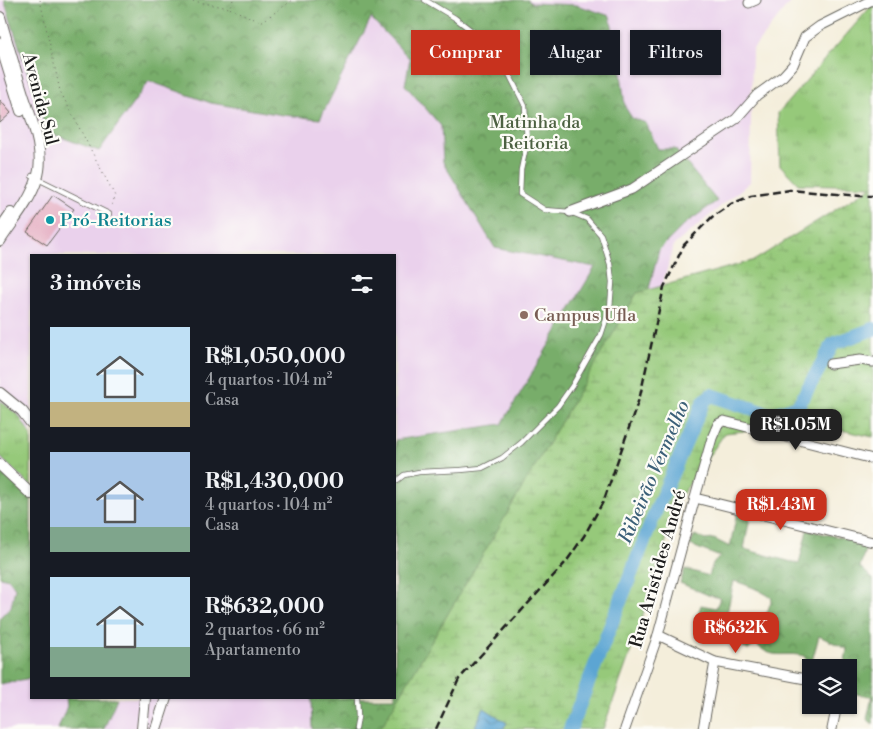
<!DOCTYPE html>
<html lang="pt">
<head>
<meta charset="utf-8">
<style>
  :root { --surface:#171b24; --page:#20242c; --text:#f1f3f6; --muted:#9ea1a6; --accent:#c8321e }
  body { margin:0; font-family:"Libre Bodoni",serif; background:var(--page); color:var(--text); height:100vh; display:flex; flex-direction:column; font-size:19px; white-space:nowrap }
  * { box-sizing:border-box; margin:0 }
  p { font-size:16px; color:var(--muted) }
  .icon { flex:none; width:28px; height:28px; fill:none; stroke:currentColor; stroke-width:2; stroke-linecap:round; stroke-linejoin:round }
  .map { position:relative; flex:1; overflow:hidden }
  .sheet { position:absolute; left:30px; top:254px; width:366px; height:445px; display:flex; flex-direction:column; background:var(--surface); border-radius:0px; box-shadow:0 1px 4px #0004 }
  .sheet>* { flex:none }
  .top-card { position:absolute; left:411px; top:30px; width:386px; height:45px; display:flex; gap:10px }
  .fabs { position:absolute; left:802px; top:659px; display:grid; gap:10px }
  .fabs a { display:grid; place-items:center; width:55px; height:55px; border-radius:0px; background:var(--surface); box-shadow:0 1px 4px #0004; font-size:25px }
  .price { position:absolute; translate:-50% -42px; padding:0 11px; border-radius:10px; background:var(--accent); color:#fff; font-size:16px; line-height:32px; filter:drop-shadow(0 1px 2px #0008) }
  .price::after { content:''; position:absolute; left:50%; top:30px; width:15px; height:11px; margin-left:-8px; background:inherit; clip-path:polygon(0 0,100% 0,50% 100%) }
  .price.selected { background:#222; color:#fff }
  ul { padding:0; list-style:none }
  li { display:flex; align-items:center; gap:15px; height:125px; padding:0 20px }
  li span { display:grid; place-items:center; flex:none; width:140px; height:100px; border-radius:0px; color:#555 }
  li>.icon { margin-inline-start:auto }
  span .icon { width:60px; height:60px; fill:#fffc; stroke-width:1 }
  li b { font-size:21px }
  h2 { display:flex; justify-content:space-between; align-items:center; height:60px; padding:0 20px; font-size:21px }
  .pill { padding:0 18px; border-radius:0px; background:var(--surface); box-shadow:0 1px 4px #0004; font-size:18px; line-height:45px }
  .pill.selected { background:var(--accent); color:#fff }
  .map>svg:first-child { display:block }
  .built { fill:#ead1ec; fill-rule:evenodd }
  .grass { fill:url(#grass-tufts); stroke:#59724b }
  .forest { fill:url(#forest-crowns); stroke:#4a6443 }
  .wetland { fill:url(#wetland-marsh); stroke:#59724b }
  .water { fill:url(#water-waves); stroke:#3c6078 }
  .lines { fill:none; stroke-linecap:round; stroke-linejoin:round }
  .river { stroke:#5ba5d3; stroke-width:14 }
  .building { fill:#e4acc1 }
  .service-casing { stroke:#68665f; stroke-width:6 }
  .minor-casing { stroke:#68665f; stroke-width:11 }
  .tertiary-casing { stroke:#68665f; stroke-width:12 }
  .path { stroke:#68665f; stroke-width:1; stroke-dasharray:1 4; stroke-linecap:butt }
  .service { stroke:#fff; stroke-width:4.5 }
  .minor { stroke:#fff; stroke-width:9 }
  .tertiary { stroke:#fff; stroke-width:10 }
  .rail { stroke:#1c1c1c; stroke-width:2.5; stroke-dasharray:8 4; stroke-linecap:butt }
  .culture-dot { fill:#0f9aa8; stroke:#fdfcf7; stroke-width:2 }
  .education-dot { fill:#8d6e63; stroke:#fdfcf7; stroke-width:2 }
  .labels { text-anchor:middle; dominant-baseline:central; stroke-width:4.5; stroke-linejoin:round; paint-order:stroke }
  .street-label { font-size:18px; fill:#1c1c1c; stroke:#fdfcf7 }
  .park-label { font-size:18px; fill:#4d6142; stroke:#fdfcf7 }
  .culture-label { font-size:18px; fill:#0d838f; stroke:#fdfcf7; text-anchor:start }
  .education-label { font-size:18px; fill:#785e54; stroke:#fdfcf7; text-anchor:start }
  .water-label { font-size:19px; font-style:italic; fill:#3c6078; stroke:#fdfcf7 }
</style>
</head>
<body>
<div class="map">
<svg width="873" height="729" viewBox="0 0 873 729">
  <defs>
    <pattern id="grass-tufts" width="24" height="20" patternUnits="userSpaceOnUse" patternTransform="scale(1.25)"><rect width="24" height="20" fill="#96c97a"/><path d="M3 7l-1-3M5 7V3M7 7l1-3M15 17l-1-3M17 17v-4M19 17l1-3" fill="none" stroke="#81ac69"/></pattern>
    <pattern id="forest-crowns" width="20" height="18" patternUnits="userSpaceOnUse" patternTransform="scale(1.25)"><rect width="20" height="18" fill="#78ad6a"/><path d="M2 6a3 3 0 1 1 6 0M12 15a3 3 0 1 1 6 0" fill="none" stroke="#628c56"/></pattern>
    <pattern id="wetland-marsh" width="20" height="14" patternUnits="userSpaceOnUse" patternTransform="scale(1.25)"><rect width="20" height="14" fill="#96c97a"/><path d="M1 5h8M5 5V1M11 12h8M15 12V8" fill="none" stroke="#81ac69"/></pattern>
    <pattern id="water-waves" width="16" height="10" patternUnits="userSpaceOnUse" patternTransform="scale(1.25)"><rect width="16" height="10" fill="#5ba5d3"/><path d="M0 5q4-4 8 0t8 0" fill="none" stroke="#4a86aa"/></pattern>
  </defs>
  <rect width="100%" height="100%" fill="#fdfcf7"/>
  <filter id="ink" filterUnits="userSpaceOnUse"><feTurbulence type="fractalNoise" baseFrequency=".02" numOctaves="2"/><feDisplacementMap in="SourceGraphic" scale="10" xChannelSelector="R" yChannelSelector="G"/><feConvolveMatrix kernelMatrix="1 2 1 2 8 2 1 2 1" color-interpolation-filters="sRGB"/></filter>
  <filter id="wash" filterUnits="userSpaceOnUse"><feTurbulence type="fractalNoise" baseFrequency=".0096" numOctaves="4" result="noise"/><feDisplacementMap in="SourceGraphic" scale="20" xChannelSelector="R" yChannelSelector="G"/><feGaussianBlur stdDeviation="1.12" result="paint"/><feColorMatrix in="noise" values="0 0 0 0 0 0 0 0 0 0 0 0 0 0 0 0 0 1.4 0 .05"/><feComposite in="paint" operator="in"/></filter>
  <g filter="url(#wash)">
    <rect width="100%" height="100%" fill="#f4eedb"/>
    <path class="built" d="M 0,0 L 792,0 L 752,50 L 750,182 L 674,245 L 600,497 L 599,729 L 0,729 ZM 31,255 L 395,255 L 395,698 L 31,698 Z"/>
    <g class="grass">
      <polygon points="873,4 873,186 798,184 780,165 778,113"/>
      <polygon points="0,400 19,416 31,435 31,486 0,457"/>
    </g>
    <g class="forest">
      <polygon points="4,0 528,0 531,3 577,5 610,16 620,65 625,107 632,118 646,123 658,149 675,149 717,201 685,224 659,250 596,494 436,729 312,729 311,698 395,698 395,440 502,424 595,267 495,248 443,162 441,126 405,85 410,59 371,18 320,119 283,115 211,103 149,81 99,151 47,132"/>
      <polygon points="0,468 31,489 31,678 0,684 0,617 11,607 15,588 9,579 0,577"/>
      <path d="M 737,513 L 750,517 L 744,549 L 799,564 L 807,530 L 867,543 L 860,567 L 873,579 L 873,724 L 867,719 L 872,697 L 852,693 L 852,663 L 845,661 L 847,649 L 819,636 L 812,661 L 807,661 L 804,656 C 783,651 773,661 756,644 L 748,650 L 743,647 L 744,638 L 755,627 L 757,615 L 767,613 L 772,598 C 760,590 748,585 734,581 L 725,622 L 714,630 L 697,617 L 701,605 L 716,608 L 720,598 L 708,595 L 680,583 L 685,569 L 709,576 L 713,563 L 720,557 L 690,545 L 695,535 L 705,540 L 714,539 L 730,547 Z"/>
      <polygon points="66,698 117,698 104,729 58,729 67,706"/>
    </g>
    <polygon class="wetland" points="873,186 873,437 814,424 725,433 679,499 637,634 603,729 380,729 637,293 755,260"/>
    <polygon class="water" points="484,708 507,723 503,729 480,729 475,726"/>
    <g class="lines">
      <polyline class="river" points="570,729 657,508 704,401 711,395 771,415 798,406 833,344 873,329"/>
    </g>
    <g id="blocks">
      <g class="building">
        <polygon points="0,100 11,113 0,123"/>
        <polygon points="53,195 74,209 47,245 27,232"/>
      </g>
    </g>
  </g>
  <g filter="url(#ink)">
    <use href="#blocks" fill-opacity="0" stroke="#68665f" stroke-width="1"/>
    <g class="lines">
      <defs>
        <g id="service">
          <polyline points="32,176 109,214"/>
          <polyline points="395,482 404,475 419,472 461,470 482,468 502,458 521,443 558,406 572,386 601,335 610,308 612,282 610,264 601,235 587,219 570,212 545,210 520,194 521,170 527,142 525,106 497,50 455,18 425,0"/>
          <polyline points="356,729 358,717 357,698"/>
        </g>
        <g id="minor">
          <polyline points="749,3 756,0"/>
          <polyline points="570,212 632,189 736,119 757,95 783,76 793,65 805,37 820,26 872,0"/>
          <polyline points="830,364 860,360 873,362"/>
          <polyline points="695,498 873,542"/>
          <polyline points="658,635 715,662 811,680"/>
          <polyline points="625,729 658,635 695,498 712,438 718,424 724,421 873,459"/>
          <polyline points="703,729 715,662"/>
          <polyline points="832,729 837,705"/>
        </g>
        <g id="tertiary">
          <path d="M 0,17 C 7,42 15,68 23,94 C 31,119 46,152 37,179 C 30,202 12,222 0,241"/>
          <polyline points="0,43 21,111"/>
          <polyline points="0,229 11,213"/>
          <polyline points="0,393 22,411 31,423"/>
          <polyline points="0,465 31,494"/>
          <polyline points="142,729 145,698"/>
          <polyline points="156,729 166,698"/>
        </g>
      </defs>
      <use href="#service" class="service-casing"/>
      <use href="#minor" class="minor-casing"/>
      <use href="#tertiary" class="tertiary-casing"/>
      <g class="path">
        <polyline points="40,0 60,91 115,196 111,208"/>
        <polyline points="188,0 229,8"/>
        <polyline points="233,0 229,8 261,22 293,0"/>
      </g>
      <use href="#service" class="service"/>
      <use href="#minor" class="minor"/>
      <use href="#tertiary" class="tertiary"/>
      <polyline class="rail" points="436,729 459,679 566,562 584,536 604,500 640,396 664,287 684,245 712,217 731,204 751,196 790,190 860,196 873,196"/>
    </g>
  </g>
  <circle class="culture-dot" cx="50" cy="220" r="5"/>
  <circle class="education-dot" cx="524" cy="315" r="5"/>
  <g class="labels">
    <g class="street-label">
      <text transform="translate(40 99) rotate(75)">Avenida Sul</text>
      <text transform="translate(658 569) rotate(-74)">Rua Aristides André</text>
    </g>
    <g class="park-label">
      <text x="535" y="122">Matinha da<tspan x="535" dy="21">Reitoria</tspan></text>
    </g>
    <g class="culture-label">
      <text x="60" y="220">Pró-Reitorias</text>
    </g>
    <g class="education-label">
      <text x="534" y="315">Campus Ufla</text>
    </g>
    <g class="water-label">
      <text transform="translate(654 472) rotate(-67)">Ribeirão Vermelho</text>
    </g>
  </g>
</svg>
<div class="fabs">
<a><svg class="icon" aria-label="layers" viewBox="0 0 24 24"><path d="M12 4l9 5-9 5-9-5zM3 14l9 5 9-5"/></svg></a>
</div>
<b class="price selected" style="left:796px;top:451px">R$1.05M</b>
<b class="price" style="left:781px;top:531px">R$1.43M</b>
<b class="price" style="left:736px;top:654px">R$632K</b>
<div class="top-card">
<a class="pill selected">Comprar</a>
<a class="pill">Alugar</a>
<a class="pill">Filtros</a>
</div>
<section class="sheet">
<h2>3 imóveis<svg class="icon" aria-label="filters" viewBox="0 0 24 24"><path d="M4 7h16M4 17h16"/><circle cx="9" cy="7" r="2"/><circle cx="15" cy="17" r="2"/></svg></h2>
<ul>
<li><span style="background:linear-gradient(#bfe0f5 75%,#c2b280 0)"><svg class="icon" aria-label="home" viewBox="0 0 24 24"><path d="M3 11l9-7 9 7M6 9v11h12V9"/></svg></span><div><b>R$1,050,000</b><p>4 quartos · 104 m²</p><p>Casa</p></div></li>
<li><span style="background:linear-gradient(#a9c7e8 75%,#7fa58c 0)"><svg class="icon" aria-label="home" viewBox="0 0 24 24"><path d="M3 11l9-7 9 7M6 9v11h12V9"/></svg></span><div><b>R$1,430,000</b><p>4 quartos · 104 m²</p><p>Casa</p></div></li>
<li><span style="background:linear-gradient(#bfe0f5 70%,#7fa58c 0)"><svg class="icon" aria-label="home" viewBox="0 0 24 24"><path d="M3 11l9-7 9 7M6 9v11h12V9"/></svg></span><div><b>R$632,000</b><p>2 quartos · 66 m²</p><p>Apartamento</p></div></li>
</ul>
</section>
</div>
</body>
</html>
